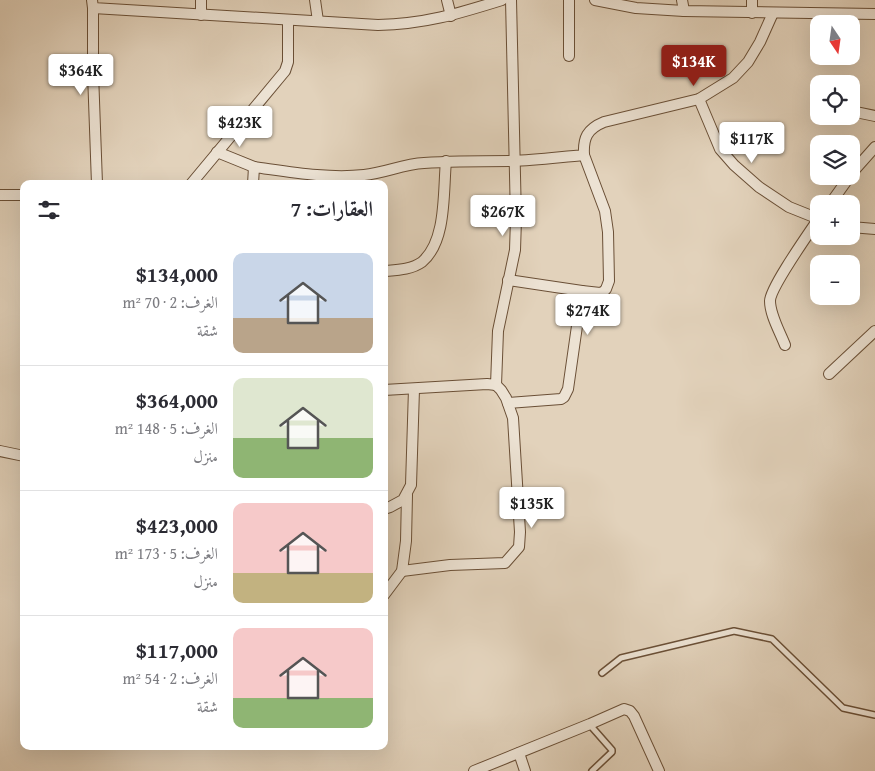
<!DOCTYPE html>
<html lang="ar">
<head>
<meta charset="utf-8">
<style>
  :root { --surface:#fff; --page:#f7f7f7; --text:#2b2b33; --muted:#7c7c81; --line:#e1e1e2; --accent:#8f2418 }
  body { margin:0; font-family:"Gentium Book Plus",Amiri,serif; background:var(--page); color:var(--text); direction:rtl; height:100vh; display:flex; flex-direction:column; font-size:19px; white-space:nowrap }
  * { box-sizing:border-box; margin:0 }
  p { font-size:16px; color:var(--muted) }
  .icon { flex:none; width:28px; height:28px; fill:none; stroke:currentColor; stroke-width:2; stroke-linecap:round; stroke-linejoin:round }
  .map { position:relative; flex:1; overflow:hidden; direction:ltr }
  .panel { position:absolute; left:20px; top:180px; width:368px; height:570px; display:flex; flex-direction:column; background:var(--surface); border-radius:10px; box-shadow:0 5px 20px #0002; direction:rtl }
  .panel>* { flex:none }
  .needle { width:32px; rotate:167deg }
  .buttons { position:absolute; left:810px; top:15px; display:grid; gap:10px }
  .buttons a { display:grid; place-items:center; width:50px; height:50px; border-radius:10px; background:var(--surface); box-shadow:0 5px 20px #0002; font-size:25px }
  .price { position:absolute; translate:-50% -42px; padding:0 11px; border-radius:5px; background:#fff; color:#222; font-size:16px; line-height:32px; filter:drop-shadow(0 1px 2px #0008) }
  .price::after { content:''; position:absolute; left:50%; top:30px; width:15px; height:11px; margin-left:-8px; background:inherit; clip-path:polygon(0 0,100% 0,50% 100%) }
  .price.current { background:var(--accent); color:#fff }
  ul { padding:0; list-style:none }
  li { display:flex; align-items:center; gap:15px; height:125px; padding:0 15px }
  li+li { border-top:1px solid var(--line) }
  li span { display:grid; place-items:center; flex:none; width:140px; height:100px; border-radius:10px; color:#555 }
  li>.icon { margin-inline-start:auto }
  span .icon { width:60px; height:60px; fill:#fffc; stroke-width:1 }
  li b { font-size:21px }
  h2 { display:flex; justify-content:space-between; align-items:center; height:60px; padding:0 15px; font-size:21px }
  .map>svg:first-child { display:block }
  .lines { fill:none; stroke-linecap:round; stroke-linejoin:round }
  .service-casing { stroke:#6a4f36; stroke-width:8 }
  .minor-casing { stroke:#6a4f36; stroke-width:12 }
  .service { stroke:#ece2d3; stroke-width:5 }
  .minor { stroke:#ece2d3; stroke-width:10 }
</style>
</head>
<body>
<div class="map">
<svg width="875" height="771" viewBox="0 0 875 771">
  <rect width="100%" height="100%" fill="#e2d2bb"/>
  <filter id="stains"><feTurbulence type="fractalNoise" baseFrequency=".004" numOctaves="4"/><feColorMatrix values="0 0 0 0 .2 0 0 0 0 .09 0 0 0 0 .02 0 0 0 .5 -.17"/></filter>
  <radialGradient id="worn" r=".72"><stop offset=".6" stop-color="#630" stop-opacity="0"/><stop offset="1" stop-color="#630" stop-opacity=".3"/></radialGradient>
  <g class="lines">
    <defs>
      <g id="service">
        <polyline points="602,673 621,658 734,631 772,639 843,708 875,715"/>
        <polyline points="590,725 612,750 612,752 592,771"/>
      </g>
      <g id="minor">
        <path d="M 92,0 L 93,8 L 378,25 C 425,24 457,14 502,0"/>
        <polyline points="201,0 201,15"/>
        <polyline points="315,0 318,21"/>
        <polyline points="447,0 451,16"/>
        <polyline points="569,0 569,56"/>
        <polyline points="595,0 636,8 684,11 875,14"/>
        <polyline points="682,0 684,11"/>
        <polyline points="752,0 752,13"/>
        <polyline points="93,8 93,73 97,184"/>
        <polyline points="699,99 720,149 734,165 759,187 789,207 819,219"/>
        <polyline points="851,111 875,116"/>
        <polyline points="217,152 254,167"/>
        <polyline points="851,174 875,147"/>
        <polyline points="191,184 285,71 288,62 288,21"/>
        <path d="M 253,184 L 254,167 C 290,172 328,179 364,175 C 385,173 403,164 424,163 C 453,161 482,161 512,161 C 536,160 560,157 584,155 C 583,138 587,129 604,122 L 699,99 L 733,78 L 748,62 L 760,42 L 773,13"/>
        <polyline points="0,195 24,195"/>
        <polyline points="830,204 850,176"/>
        <polyline points="851,227 875,229"/>
        <path d="M 384,271 C 396,270 411,270 422,262 C 447,241 443,191 446,161"/>
        <polyline points="508,280 582,291 568,389 564,397 561,399 508,403"/>
        <polyline points="582,291 600,293 603,292 606,289 609,281 608,232 605,211 584,155"/>
        <path d="M 785,345 C 780,332 770,315 770,301 C 770,288 809,233 819,218"/>
        <polyline points="829,374 875,331"/>
        <polyline points="384,390 487,384 496,385 498,331 515,250 516,219 511,0"/>
        <polyline points="0,451 24,456"/>
        <polyline points="384,509 390,507 403,500 411,485 414,389"/>
        <polyline points="402,571 450,565 505,563 519,547 520,532 513,418 506,398 501,390 496,385"/>
        <polyline points="384,595 402,571 406,541 407,495"/>
        <polyline points="519,753 525,771"/>
        <polyline points="474,771 590,724 624,709 630,711 634,716 659,771"/>
      </g>
    </defs>
    <use href="#service" class="service-casing"/>
    <use href="#minor" class="minor-casing"/>
    <use href="#service" class="service"/>
    <use href="#minor" class="minor"/>
  </g>
  <rect width="100%" height="100%" filter="url(#stains)"/>
  <rect width="100%" height="100%" fill="url(#worn)"/>
</svg>
<div class="buttons">
<a><svg class="needle" viewBox="-14 -14 28 28"><path d="M0-13l5 13h-10z" fill="#e53935"/><path d="M0 13l5-13h-10z" fill="#7c7c81"/></svg></a>
<a><svg class="icon" aria-label="locate" viewBox="0 0 24 24"><circle cx="12" cy="12" r="6"/><path d="M12 2v4M12 18v4M2 12h4M18 12h4"/></svg></a>
<a><svg class="icon" aria-label="layers" viewBox="0 0 24 24"><path d="M12 4l9 5-9 5-9-5zM3 14l9 5 9-5"/></svg></a>
<a>+</a>
<a>−</a>
</div>
<b class="price current" style="left:694px;top:87px">$134K</b>
<b class="price" style="left:81px;top:96px">$364K</b>
<b class="price" style="left:240px;top:148px">$423K</b>
<b class="price" style="left:752px;top:164px">$117K</b>
<b class="price" style="left:503px;top:237px">$267K</b>
<b class="price" style="left:588px;top:336px">$274K</b>
<b class="price" style="left:532px;top:529px">$135K</b>
<section class="panel">
<h2>العقارات: 7<svg class="icon" aria-label="filters" viewBox="0 0 24 24"><path d="M4 7h16M4 17h16"/><circle cx="9" cy="7" r="2"/><circle cx="15" cy="17" r="2"/></svg></h2>
<ul>
<li><span style="background:linear-gradient(#c9d6e8 65%,#b9a48a 0)"><svg class="icon" aria-label="home" viewBox="0 0 24 24"><path d="M3 11l9-7 9 7M6 9v11h12V9"/></svg></span><div><b>$134,000</b><p>الغرف: 2 · 70 m²</p><p>شقة</p></div></li>
<li><span style="background:linear-gradient(#dfe7d0 60%,#8fb573 0)"><svg class="icon" aria-label="home" viewBox="0 0 24 24"><path d="M3 11l9-7 9 7M6 9v11h12V9"/></svg></span><div><b>$364,000</b><p>الغرف: 5 · 148 m²</p><p>منزل</p></div></li>
<li><span style="background:linear-gradient(#f6c9c9 70%,#c2b280 0)"><svg class="icon" aria-label="home" viewBox="0 0 24 24"><path d="M3 11l9-7 9 7M6 9v11h12V9"/></svg></span><div><b>$423,000</b><p>الغرف: 5 · 173 m²</p><p>منزل</p></div></li>
<li><span style="background:linear-gradient(#f6c9c9 70%,#8fb573 0)"><svg class="icon" aria-label="home" viewBox="0 0 24 24"><path d="M3 11l9-7 9 7M6 9v11h12V9"/></svg></span><div><b>$117,000</b><p>الغرف: 2 · 54 m²</p><p>شقة</p></div></li>
</ul>
</section>
</div>
</body>
</html>
